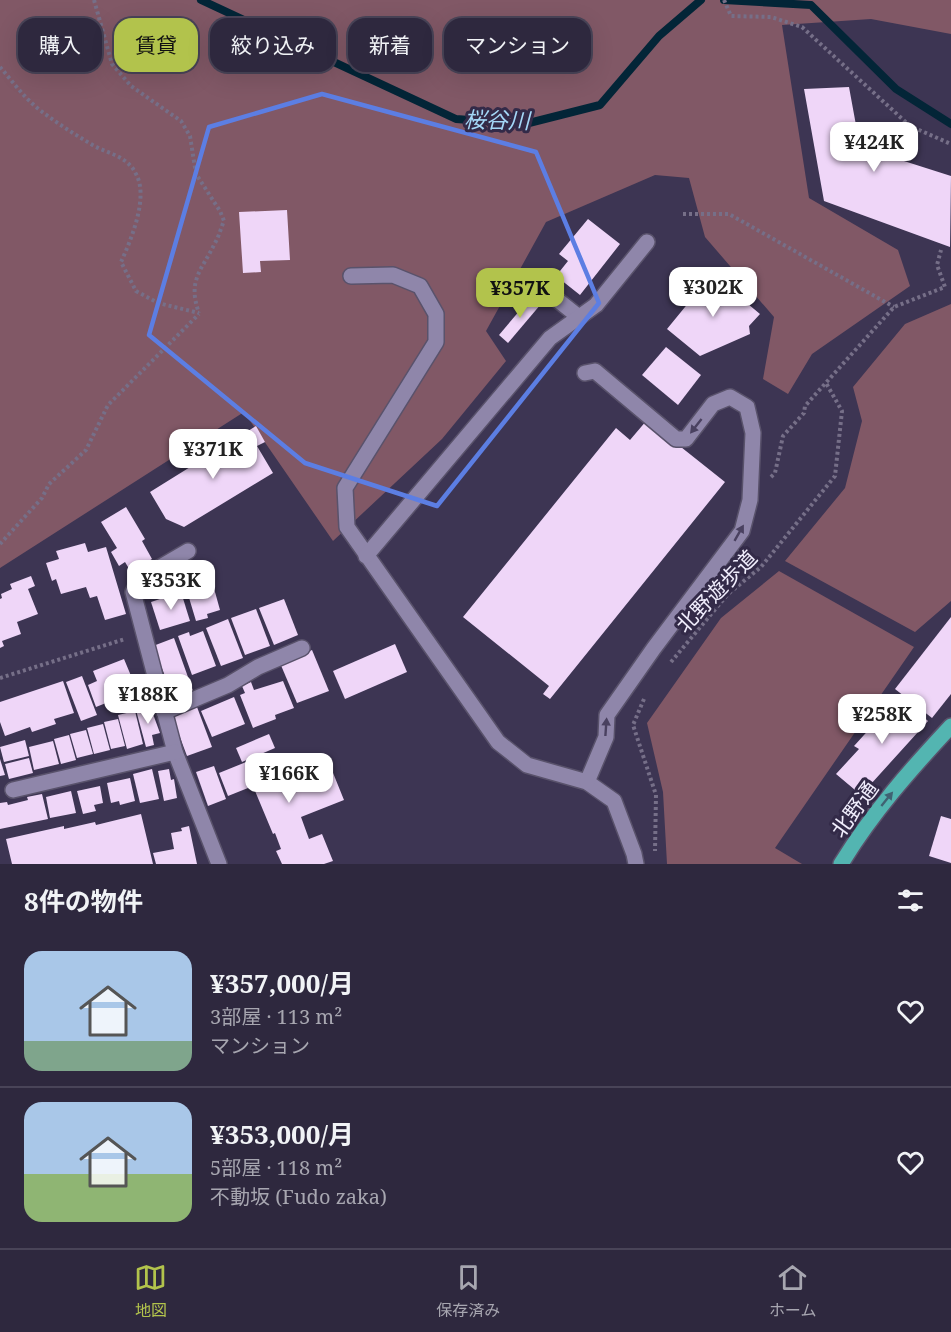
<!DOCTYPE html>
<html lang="ja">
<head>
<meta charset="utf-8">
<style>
  :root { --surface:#2e283e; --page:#363045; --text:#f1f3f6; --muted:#a7a6b0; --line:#494458; --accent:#b2c34c }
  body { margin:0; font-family:"Noto Serif","Noto Sans JP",serif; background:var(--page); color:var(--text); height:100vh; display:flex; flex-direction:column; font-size:22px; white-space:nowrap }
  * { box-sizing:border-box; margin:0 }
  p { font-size:20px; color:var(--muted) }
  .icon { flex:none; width:33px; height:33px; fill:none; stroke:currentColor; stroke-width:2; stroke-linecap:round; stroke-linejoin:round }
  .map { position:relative; height:864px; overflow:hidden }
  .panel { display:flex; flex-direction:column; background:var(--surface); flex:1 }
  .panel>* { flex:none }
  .banner { position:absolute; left:18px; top:18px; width:600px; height:54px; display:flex; gap:12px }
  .price { position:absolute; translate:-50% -51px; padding:0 14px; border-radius:12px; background:#fff; color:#222; font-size:20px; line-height:39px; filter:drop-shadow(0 2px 3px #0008) }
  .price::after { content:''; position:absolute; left:50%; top:36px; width:18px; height:14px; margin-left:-9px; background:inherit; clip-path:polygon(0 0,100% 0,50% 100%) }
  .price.on { background:var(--accent); color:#111 }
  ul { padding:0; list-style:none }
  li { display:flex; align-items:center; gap:18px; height:150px; padding:0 24px }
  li+li { border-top:2px solid var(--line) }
  li span { display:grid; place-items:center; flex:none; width:168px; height:120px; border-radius:18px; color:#555 }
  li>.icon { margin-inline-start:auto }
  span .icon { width:72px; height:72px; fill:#fffc; stroke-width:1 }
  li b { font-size:26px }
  h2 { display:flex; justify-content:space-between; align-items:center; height:72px; padding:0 24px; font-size:26px }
  .tag { padding:0 21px; border-radius:18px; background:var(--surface); box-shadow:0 6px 24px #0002,0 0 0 2px var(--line); font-size:21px; line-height:54px }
  .tag.on { background:var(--accent); color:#111 }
  .tabs { display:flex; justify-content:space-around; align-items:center; height:84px; border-top:2px solid var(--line); background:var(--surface); font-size:16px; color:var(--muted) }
  .tabs a { display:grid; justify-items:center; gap:3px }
  .tabs .on { color:var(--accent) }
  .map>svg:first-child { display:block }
  .green { fill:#815866 }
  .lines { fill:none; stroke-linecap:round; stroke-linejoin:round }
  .stream { stroke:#032537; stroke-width:8 }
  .building { fill:#efd6f8 }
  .minor-casing { stroke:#59526b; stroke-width:18 }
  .major-casing { stroke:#59526b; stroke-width:18 }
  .path { stroke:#766f88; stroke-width:4; stroke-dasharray:3 3; stroke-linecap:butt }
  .minor { stroke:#8f86aa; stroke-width:15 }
  .major { stroke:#53b5b1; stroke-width:15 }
  .oneway { fill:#4a4160 }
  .oneway2 { fill:#406272 }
  .marked { fill:none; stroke:#5c7ee3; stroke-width:4.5; stroke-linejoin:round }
  .labels { text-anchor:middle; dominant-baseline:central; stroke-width:6; stroke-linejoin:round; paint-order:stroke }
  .street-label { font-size:21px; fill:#f0edfc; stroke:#332a48 }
  .water-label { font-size:22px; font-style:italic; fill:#a4d7f7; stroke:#332a48 }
</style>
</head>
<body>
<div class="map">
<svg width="951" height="864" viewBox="0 0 951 864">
  <rect width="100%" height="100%" fill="#3d3553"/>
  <g class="green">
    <polygon points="0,0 951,0 951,34 871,19 782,25 809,198 898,250 910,286 812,354 788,394 763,379 774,317 705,237 689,178 655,175 546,222 486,331 506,361 442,439 333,541 244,412 0,568"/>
    <polygon points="951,304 951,601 915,632 785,561 845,488 862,421 853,387 905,324"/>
    <polygon points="779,571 914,647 775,848 802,864 667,864 663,792 647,723 721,618"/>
  </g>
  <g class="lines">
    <g class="stream">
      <polyline points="201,0 456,119 525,124 600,105 659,36 701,0"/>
      <polyline points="724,0 811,5 896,89 951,124"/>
    </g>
  </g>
  <g class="building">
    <polygon points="849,87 860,147 951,176 950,247 824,201 804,89"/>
    <polygon points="287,210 290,260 260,261 261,272 243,273 239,212"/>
    <polygon points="588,219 620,244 580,295 556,276 568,261 559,254"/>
    <polygon points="712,274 760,314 749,326 750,334 700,356 667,329"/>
    <polygon points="532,296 541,304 508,343 499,335"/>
    <polygon points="666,347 701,375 678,405 642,375"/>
    <polygon points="647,420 725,482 550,699 543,694 549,686 463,617 616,428 630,440"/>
    <polygon points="256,426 265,442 257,446 273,473 184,527 166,519 150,492"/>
    <polygon points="126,507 145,539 142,541 152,559 131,572 125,562 119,566 111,552 117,548 101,522"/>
    <polygon points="85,543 88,552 106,547 126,614 105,620 97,596 90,598 86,587 61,594 56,579 52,581 46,563 59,559 56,551"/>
    <polygon points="178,574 182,588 151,597 147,584"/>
    <polygon points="210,574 220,610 207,614 208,618 196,621 184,581"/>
    <polygon points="31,576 35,586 28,589 38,614 17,622 21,634 2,641 4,646 0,648 0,599 2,598 1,594 12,589 10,584"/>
    <polygon points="181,592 190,621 160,630 151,602"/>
    <polygon points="284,599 298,635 274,645 259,608"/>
    <polygon points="256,609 270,646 245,655 231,618"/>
    <polygon points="951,617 951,694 932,718 895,689"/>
    <polygon points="228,619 243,658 221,666 206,628"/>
    <polygon points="203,631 216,666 192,675 178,636 189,632 190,636"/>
    <polygon points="174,638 193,691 181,695 176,683 169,686 153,646"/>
    <polygon points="395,644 407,672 345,699 333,671"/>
    <polygon points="312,650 329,691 297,703 280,663"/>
    <polygon points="124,659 139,695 108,708 106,703 96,707 88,685 97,681 93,671"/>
    <polygon points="82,676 97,715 81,721 66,682"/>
    <polygon points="63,681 74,713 54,719 56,724 32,732 30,727 5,736 0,722 0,702"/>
    <polygon points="283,681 294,708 275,715 276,719 253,728 240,695 245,693 242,686 251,682 254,690"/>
    <polygon points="234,697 245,724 212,737 201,711"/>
    <polygon points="903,699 928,721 861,795 836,774 859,749 854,746 893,703 897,706"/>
    <polygon points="150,706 160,733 152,735 154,745 146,747 136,710"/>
    <polygon points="197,707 212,747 187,756 172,716"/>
    <polygon points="135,711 143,744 127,749 118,715"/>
    <polygon points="118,719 125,746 111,749 104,722"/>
    <polygon points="103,724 110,750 94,754 87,728"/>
    <polygon points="86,730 93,754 77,758 70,734"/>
    <polygon points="269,734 275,748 242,762 236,748"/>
    <polygon points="69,735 76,760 61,764 54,739"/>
    <polygon points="25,740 29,756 4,762 0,747"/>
    <polygon points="53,741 59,764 34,770 29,747"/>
    <polygon points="261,756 264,764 280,757 293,789 299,786 294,772 327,758 344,800 301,817 309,839 322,834 333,861 324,864 282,864 276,851 281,849 275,833 273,834 253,786 228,796 219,773"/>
    <polygon points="29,758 33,773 9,779 5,764"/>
    <polygon points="0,759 5,775 0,776"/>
    <polygon points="214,766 226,799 208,806 196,772"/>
    <polygon points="152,769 159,799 140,803 133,774"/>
    <polygon points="169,769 171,780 174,779 177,798 164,801 158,771"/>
    <polygon points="130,778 135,801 120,805 119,801 111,803 107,783"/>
    <polygon points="100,786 103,803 94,805 96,811 83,814 77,791"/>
    <polygon points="71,791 76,813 50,818 46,797"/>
    <polygon points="42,794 48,819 0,829 0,803 7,802 8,805 28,800 27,797"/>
    <polygon points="141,814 153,864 12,864 6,839 64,826 64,829 95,822 96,825"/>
    <polygon points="941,816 951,819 951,863 929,856"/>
    <polygon points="189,826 197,864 156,864 153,853 174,849 171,833 182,831 181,828"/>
  </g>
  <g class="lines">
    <defs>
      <g id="minor">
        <polyline points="351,276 393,275 420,286 436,314 436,342 345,488 347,527 498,742 527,765 587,782 614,801 634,854 636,864"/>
        <polyline points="535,282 579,317"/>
        <polyline points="585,373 595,371 676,439 686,439 713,404 730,397 747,407 753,433 750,500 742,531 654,648 607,715 606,737 587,782"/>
        <polyline points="188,551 140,579 133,592 175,752 219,864"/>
        <polyline points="366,556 550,338 596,305 647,242"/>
        <polyline points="164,712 228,685 258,667 302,648"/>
        <polyline points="13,790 175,752"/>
      </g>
      <path id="major" d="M 841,864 C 872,813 910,770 951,726"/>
    </defs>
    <use href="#minor" class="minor-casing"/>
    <use href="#major" class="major-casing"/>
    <g class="path">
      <path d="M 94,0 L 112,64 L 131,86 L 181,121 L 190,136 L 196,174 L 220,211 L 224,221 C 221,228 219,236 215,243 C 202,270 187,280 199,313"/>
      <polyline points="724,0 731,16 771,17 802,27 910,126 951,144"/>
      <path d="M 0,67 C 13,82 25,99 41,111 C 57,123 74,134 91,144 C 107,154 127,155 136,174 C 149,197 131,240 121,262 L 136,291 L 158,303 L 199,313"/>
      <polyline points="683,214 729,214 894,307"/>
      <polyline points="771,477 775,473 783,436 804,413 805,406 894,307 945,287 937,265 941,250"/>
      <polyline points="0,544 42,498 49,484 86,450 108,405 199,314"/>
      <polyline points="671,662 728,594 761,567 835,476 842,411 826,383"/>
      <polyline points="0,678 125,639"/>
      <polyline points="644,699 633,725 656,795 655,851"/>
    </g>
    <use href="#minor" class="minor"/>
    <use href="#major" class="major"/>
  </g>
  <defs><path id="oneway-solid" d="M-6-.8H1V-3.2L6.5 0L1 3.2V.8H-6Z" transform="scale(1.5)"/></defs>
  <g class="oneway">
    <use href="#oneway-solid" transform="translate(696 426) rotate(128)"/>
    <use href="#oneway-solid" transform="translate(739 533) rotate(-60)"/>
    <use href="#oneway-solid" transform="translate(606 727) rotate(-86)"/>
  </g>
  <use class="oneway2" href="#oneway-solid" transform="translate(887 799) rotate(-51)"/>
  <path class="marked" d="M 322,94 L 536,152 L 599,303 L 437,506 L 305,463 L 149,335 L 209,127 Z"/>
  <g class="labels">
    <g class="street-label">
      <text transform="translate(716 591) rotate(-46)">北野遊歩道</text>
      <text transform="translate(854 809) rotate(-54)">北野通</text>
    </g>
    <g class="water-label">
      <text transform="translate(497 119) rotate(1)">桜谷川</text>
    </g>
  </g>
</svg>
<b class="price" style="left:874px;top:173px">¥424K</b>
<b class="price" style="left:713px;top:318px">¥302K</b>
<b class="price on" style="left:520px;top:319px">¥357K</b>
<b class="price" style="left:213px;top:480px">¥371K</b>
<b class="price" style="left:171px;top:611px">¥353K</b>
<b class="price" style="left:148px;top:725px">¥188K</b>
<b class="price" style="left:882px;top:745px">¥258K</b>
<b class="price" style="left:289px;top:804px">¥166K</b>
<div class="banner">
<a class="tag">購入</a>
<a class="tag on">賃貸</a>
<a class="tag">絞り込み</a>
<a class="tag">新着</a>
<a class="tag">マンション</a>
</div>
</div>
<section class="panel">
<h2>8件の物件<svg class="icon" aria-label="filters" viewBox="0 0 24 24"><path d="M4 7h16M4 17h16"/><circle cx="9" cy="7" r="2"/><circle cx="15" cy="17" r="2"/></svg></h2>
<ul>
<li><span style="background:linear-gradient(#a9c7e8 75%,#7fa58c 0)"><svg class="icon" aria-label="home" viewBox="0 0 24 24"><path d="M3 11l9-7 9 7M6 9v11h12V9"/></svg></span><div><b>¥357,000/月</b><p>3部屋 · 113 m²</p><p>マンション</p></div><svg class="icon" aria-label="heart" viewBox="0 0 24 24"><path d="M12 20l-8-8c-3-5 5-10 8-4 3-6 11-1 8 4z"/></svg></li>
<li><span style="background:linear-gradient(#a9c7e8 60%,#8fb573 0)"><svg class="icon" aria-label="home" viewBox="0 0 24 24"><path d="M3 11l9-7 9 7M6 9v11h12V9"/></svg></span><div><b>¥353,000/月</b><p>5部屋 · 118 m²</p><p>不動坂 (Fudo zaka)</p></div><svg class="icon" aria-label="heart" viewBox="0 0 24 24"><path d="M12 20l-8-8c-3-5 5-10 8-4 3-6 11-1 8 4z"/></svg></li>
</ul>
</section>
<nav class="tabs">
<a class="on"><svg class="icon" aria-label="map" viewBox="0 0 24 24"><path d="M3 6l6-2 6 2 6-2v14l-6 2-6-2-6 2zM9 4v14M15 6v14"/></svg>地図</a>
<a><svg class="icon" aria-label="saved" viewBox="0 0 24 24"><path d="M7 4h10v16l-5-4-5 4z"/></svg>保存済み</a>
<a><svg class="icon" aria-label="home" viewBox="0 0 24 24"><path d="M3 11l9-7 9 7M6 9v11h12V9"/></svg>ホーム</a>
</nav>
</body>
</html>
